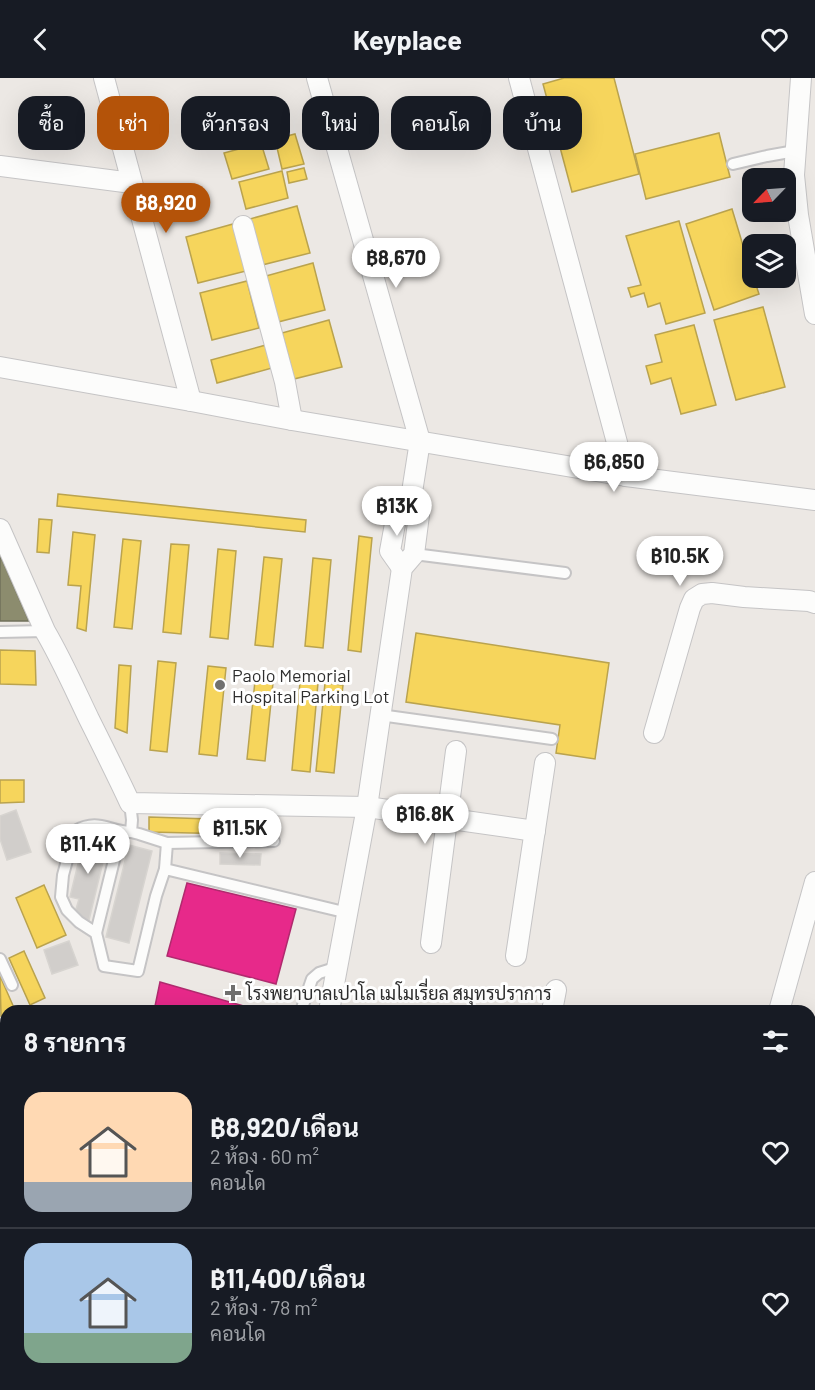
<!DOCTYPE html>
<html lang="th">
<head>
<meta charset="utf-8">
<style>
  :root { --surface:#171b24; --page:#20242c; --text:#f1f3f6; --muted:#9ea1a6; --line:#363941; --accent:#b45309 }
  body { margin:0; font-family:Barlow,Sarabun,sans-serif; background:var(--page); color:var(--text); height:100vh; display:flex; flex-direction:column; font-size:22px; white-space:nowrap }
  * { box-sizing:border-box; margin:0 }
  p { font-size:20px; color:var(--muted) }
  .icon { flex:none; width:33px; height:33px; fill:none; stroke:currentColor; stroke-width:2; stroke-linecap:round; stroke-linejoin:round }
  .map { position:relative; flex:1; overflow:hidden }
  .sheet { position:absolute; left:0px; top:927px; width:816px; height:386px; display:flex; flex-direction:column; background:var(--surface); border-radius:18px 18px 0 0; box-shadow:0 6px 24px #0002 }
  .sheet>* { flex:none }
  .top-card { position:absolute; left:18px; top:18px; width:780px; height:54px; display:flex; gap:12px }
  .needle { width:39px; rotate:245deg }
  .fabs { position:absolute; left:742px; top:90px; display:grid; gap:12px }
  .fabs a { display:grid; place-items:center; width:54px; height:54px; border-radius:12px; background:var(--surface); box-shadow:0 6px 24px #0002; font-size:30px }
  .price { position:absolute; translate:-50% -51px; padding:0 14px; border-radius:21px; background:#fff; color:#222; font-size:20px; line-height:39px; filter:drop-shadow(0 2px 3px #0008) }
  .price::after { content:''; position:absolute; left:50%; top:36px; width:18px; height:14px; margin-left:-9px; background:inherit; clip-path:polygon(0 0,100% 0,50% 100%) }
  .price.on { background:var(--accent); color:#fff }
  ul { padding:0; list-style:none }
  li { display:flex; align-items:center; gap:18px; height:150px; padding:0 24px }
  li+li { border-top:2px solid var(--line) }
  li span { display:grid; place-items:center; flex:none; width:168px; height:120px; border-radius:18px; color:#555 }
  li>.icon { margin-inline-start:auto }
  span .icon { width:72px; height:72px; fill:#fffc; stroke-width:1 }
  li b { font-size:26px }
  h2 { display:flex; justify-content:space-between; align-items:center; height:72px; padding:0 24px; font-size:26px }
  .tag { padding:0 21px; border-radius:18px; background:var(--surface); box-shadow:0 6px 24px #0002; font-size:21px; line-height:54px }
  .tag.on { background:var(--accent); color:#fff }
  header { display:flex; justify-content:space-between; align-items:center; height:78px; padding:0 24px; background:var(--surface); font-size:27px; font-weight:700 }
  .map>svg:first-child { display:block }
  .homes { fill:#f6d55c; stroke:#baa34e; stroke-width:1.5 }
  .shops { fill:#d6604d; stroke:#a45144; stroke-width:1.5 }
  .health { fill:#e7298a; stroke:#b02a6e; stroke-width:1.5 }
  .industry { fill:#8c8c6e; stroke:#70705b; stroke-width:1.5 }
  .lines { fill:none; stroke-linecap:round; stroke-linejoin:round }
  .canal { stroke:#99d6ec; stroke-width:18 }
  .building { fill:#d1cecb; stroke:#d7d4d0; stroke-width:1.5 }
  .service-casing { stroke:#c5c4c5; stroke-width:14 }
  .minor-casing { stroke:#c5c4c5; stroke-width:22 }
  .service { stroke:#fcfcfb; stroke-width:10 }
  .minor { stroke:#fcfcfb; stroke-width:20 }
  .poi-dot { fill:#706f6e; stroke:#fff; stroke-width:2 }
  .labels { text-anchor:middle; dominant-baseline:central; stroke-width:6; stroke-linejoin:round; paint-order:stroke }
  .poi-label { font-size:18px; fill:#2e2e2e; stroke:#fff; text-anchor:start }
</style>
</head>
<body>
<header><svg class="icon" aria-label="back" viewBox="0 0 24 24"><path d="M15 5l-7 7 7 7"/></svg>Keyplace<svg class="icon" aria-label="heart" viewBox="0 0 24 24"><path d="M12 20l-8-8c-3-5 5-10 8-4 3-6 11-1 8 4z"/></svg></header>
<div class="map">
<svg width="815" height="1312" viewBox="0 0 815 1312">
  <rect width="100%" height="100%" fill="#ece8e4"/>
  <g class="homes">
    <polygon points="564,0 614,0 639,96 572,114 543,6"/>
    <polygon points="719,55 730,99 646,121 635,76"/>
    <polygon points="295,56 304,86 282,91 275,61"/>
    <polygon points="261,65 269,91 232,101 224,75"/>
    <polygon points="304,90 307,101 289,105 287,94"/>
    <polygon points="282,93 288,120 246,131 239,104"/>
    <polygon points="297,128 310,175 262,187 250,141"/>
    <polygon points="732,131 745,174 753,172 753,188 750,189 759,216 714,232 686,146"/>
    <polygon points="679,143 705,235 666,246 660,225 648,229 644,215 631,219 628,210 641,207 626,158"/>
    <polygon points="233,146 246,193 198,205 186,159"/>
    <polygon points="313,185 325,232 278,244 266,198"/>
    <polygon points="247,203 259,250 212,262 200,215"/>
    <polygon points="763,229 785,309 736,322 714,242"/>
    <polygon points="329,242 342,289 294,301 282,255"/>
    <polygon points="694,247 716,327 681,336 671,300 651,306 646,288 662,284 655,257"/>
    <polygon points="266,267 272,290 217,305 211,282"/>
    <polygon points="58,416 306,442 305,454 57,428"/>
    <polygon points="39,441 52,442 49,475 37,474"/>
    <polygon points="73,454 95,457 86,553 77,550 81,508 68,507"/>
    <polygon points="359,458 372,460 361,574 348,572"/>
    <polygon points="123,461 141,463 132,551 114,549"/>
    <polygon points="171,466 189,467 181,556 163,554"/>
    <polygon points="218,471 236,473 228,561 210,559"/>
    <polygon points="264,479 282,481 273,569 255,567"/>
    <polygon points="313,480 331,482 323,570 305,568"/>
    <polygon points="416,555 609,585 595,681 556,675 560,647 406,624"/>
    <polygon points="0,572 35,573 36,607 0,606"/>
    <polygon points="158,583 176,585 167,674 150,672"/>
    <polygon points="119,587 131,588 127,655 115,650"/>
    <polygon points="208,588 226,590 217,678 199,676"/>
    <polygon points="256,593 274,595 265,683 247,681"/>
    <polygon points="300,604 318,605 310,694 292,692"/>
    <polygon points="325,605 343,607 334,695 316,693"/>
    <polygon points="0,702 24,702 24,724 0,725"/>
    <polygon points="149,739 273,743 273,757 149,754"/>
    <polygon points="44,807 66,857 37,870 16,820"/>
    <polygon points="24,873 45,920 30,927 9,880"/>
    <polygon points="0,898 15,932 6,933 6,936 1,938"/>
    <rect x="0" y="1154" width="6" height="33"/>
    <polygon points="0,1199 6,1200 6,1223 0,1223"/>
    <polygon points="810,1260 815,1263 815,1286 810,1293"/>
    <polygon points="388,1306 444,1306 443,1312 387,1312"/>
    <polygon points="528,1306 556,1306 555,1308 567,1312 526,1312"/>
    <polygon points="776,1306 801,1306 797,1312 784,1312"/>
  </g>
  <g class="shops">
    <polygon points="6,1244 6,1270 0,1270 0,1245"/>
    <polygon points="6,1275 6,1306 34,1306 35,1312 0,1312 0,1276"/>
    <polygon points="309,1306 341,1306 340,1312 308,1312"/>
  </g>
  <g class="health">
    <polygon points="187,805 296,831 276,906 167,878"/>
    <polygon points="160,904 261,933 154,933"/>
  </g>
  <g class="industry">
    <polygon points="0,477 29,543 0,543"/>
    <polygon points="0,984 6,996 6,1018 0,1021"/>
    <polygon points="67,1306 141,1306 140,1312 66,1312"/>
  </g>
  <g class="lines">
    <g class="canal">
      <polyline points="0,1118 6,1118"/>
      <polyline points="810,1211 815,1214"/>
    </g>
  </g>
  <g class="building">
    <polygon points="16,732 31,774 7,782 0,761 0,738"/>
    <polygon points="85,757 108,763 89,842 74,838 79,821 70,819"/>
    <polygon points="129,767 152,773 129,865 106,859"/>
    <polygon points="220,775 261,776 260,787 220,786"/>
    <polygon points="69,863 78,887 52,896 44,872"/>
    <polygon points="744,1306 764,1306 761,1312 745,1312 742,1310"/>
  </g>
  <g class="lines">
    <defs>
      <g id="service">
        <polyline points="733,86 767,78 795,73"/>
        <polyline points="414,476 565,495"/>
        <polyline points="0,554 45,553"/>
        <polyline points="380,637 552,661"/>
        <polyline points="130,725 132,742 131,754 139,756 167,765 274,763"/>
        <path d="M 131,754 C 108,753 98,740 75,753 L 63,797 L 61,819 L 67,832 L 79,844 L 96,855 L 104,888 L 138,893 L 156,818 L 165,791 L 348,835"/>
        <polyline points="165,791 167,765"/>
        <polyline points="96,855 121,754"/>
        <polyline points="0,881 12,907"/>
        <polyline points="301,933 312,901 319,895 338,889"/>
        <polyline points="160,1312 161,1306"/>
      </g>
      <g id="minor">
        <polyline points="104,0 191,323"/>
        <polyline points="317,0 420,363 410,427 397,435 390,473 402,490"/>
        <polyline points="519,0 626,398"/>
        <polyline points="801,0 794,97 798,137 815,236"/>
        <polyline points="0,88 132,105"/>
        <polyline points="243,148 285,304 292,342"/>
        <polyline points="0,289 191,323 292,342 626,398 815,422"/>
        <path d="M 0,451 L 45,553 C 62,582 75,612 89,641 C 103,669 117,697 130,725 L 367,729 L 535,753"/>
        <polyline points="654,655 690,530 694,521 702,516 712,515 744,519 809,523 815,525"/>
        <polyline points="431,865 456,673"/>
        <polyline points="516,878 545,685"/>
        <polyline points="329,933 367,729 402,490 414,476 419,437 410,427"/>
        <polyline points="552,933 556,912"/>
        <polyline points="779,933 815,804"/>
        <polyline points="699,1306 701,1312"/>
        <polyline points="279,1312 280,1306"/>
        <polyline points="455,1312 456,1306"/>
      </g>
    </defs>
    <use href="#service" class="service-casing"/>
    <use href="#minor" class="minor-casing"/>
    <use href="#service" class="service"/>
    <use href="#minor" class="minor"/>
  </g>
  <g class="poi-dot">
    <circle cx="220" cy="607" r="6"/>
    <path d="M230 906h6v6h6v6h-6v6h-6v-6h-6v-6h6z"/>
  </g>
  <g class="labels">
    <g class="poi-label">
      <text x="232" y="597">Paolo Memorial<tspan x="232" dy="21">Hospital Parking Lot</tspan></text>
      <text x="246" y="915">โรงพยาบาลเปาโล เมโมเรี่ยล สมุทรปราการ</text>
    </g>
  </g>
</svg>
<div class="fabs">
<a><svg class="needle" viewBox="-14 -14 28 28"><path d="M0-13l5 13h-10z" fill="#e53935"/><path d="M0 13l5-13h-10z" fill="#9ea1a6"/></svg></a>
<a><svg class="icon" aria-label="layers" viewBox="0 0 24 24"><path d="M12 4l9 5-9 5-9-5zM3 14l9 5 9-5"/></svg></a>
</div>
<b class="price on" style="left:166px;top:156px">฿8,920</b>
<b class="price" style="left:396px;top:211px">฿8,670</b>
<b class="price" style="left:614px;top:415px">฿6,850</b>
<b class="price" style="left:397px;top:459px">฿13K</b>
<b class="price" style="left:680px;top:509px">฿10.5K</b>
<b class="price" style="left:425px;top:767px">฿16.8K</b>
<b class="price" style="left:240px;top:781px">฿11.5K</b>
<b class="price" style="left:88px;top:797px">฿11.4K</b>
<div class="top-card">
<a class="tag">ซื้อ</a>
<a class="tag on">เช่า</a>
<a class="tag">ตัวกรอง</a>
<a class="tag">ใหม่</a>
<a class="tag">คอนโด</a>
<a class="tag">บ้าน</a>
</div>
<section class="sheet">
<h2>8 รายการ<svg class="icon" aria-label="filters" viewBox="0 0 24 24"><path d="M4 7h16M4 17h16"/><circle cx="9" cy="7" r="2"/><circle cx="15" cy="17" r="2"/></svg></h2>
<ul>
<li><span style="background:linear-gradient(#ffd9b3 75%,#9aa5b1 0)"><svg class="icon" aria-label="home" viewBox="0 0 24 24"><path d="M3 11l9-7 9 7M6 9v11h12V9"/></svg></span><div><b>฿8,920/เดือน</b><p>2 ห้อง · 60 m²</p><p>คอนโด</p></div><svg class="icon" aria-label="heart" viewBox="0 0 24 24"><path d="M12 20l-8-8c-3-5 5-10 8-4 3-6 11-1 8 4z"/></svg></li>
<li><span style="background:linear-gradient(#a9c7e8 75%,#7fa58c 0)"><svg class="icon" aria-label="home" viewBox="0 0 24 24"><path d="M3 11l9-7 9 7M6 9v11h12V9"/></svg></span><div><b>฿11,400/เดือน</b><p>2 ห้อง · 78 m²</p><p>คอนโด</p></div><svg class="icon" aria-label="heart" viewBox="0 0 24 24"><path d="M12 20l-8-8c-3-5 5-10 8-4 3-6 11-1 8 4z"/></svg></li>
</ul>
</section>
</div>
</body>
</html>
